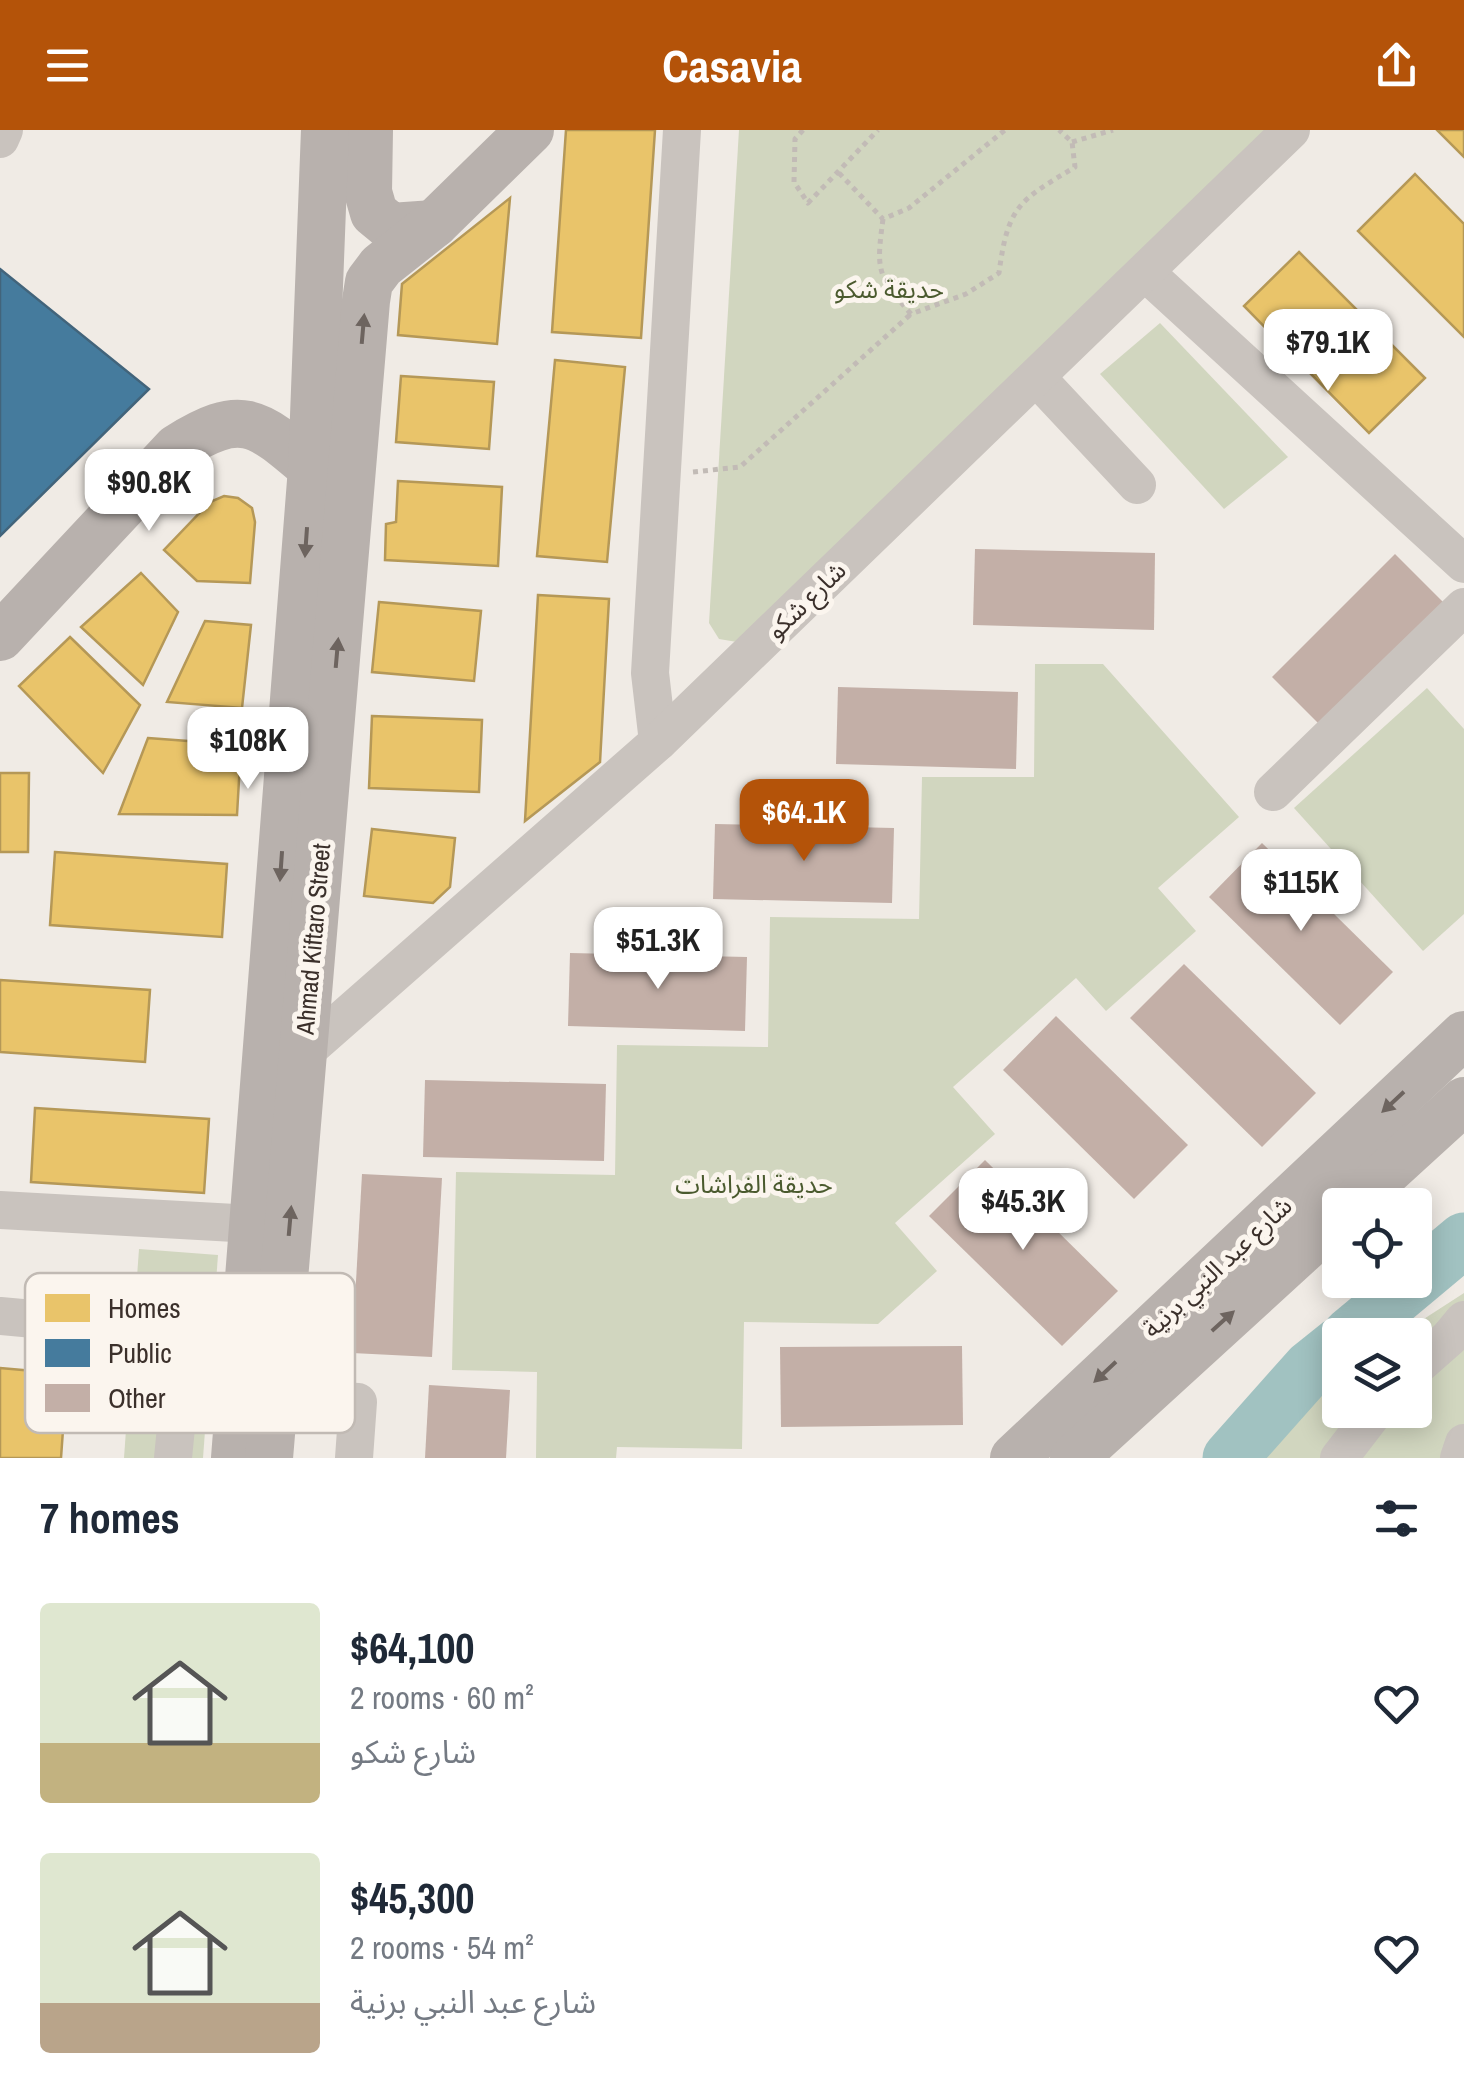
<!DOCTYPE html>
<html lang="en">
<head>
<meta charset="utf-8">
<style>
  :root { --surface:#fff; --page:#f2f2f3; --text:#1f2937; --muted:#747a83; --accent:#b45309 }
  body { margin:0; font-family:"Archivo Narrow","Noto Sans Arabic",sans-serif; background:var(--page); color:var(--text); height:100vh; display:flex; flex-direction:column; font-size:38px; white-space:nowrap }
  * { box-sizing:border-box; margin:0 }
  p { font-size:32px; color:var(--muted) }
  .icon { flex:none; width:55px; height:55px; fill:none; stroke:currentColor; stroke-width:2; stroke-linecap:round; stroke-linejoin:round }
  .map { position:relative; height:1328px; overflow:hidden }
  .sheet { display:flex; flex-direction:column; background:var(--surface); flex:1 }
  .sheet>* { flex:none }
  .tools { position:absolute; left:1322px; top:1058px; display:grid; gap:20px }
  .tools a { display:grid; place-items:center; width:110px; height:110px; border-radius:10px; background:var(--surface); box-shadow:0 5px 25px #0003; font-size:50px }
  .price { position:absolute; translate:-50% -85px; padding:0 22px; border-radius:20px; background:#fff; color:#222; font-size:32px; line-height:65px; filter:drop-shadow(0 2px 5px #0008) }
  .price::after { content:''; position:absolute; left:50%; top:60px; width:30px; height:22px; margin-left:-15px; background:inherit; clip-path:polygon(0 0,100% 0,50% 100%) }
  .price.current { background:var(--accent); color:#fff }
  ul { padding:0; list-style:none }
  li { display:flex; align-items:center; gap:30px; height:250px; padding:0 40px }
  li span { display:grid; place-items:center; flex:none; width:280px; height:200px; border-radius:10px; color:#555 }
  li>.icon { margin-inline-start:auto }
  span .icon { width:120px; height:120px; fill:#fffc; stroke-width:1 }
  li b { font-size:42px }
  h2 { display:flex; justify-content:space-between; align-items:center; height:120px; padding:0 40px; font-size:42px }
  header { display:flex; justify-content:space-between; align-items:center; height:130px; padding:0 40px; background:var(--accent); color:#fff; font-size:45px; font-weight:800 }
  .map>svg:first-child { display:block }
  .green { fill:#d1d6bf }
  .homes { fill:#e9c46a; stroke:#b59857; stroke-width:2.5 }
  .public { fill:#457b9d; stroke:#42647b; stroke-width:2.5 }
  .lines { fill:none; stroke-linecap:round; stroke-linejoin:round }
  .river { stroke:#a1c2c1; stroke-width:55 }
  .building { fill:#c3afa7 }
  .path { stroke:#c2bbb6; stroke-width:5; stroke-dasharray:5 5; stroke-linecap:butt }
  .minor { stroke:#c9c3be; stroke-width:38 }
  .major { stroke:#b8b1ad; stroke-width:48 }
  .oneway { fill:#6d645f }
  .labels { text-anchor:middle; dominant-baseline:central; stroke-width:10; stroke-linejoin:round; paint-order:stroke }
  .park-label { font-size:25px; fill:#4a5a2e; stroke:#fbf5ee }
  .street-label { font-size:25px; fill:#3b302b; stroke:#fbf5ee }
  .key { fill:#fbf5ee; stroke:#c1bab4; stroke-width:2.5 }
  .key-label { font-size:28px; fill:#3b302b }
</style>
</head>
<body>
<header><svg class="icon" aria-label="menu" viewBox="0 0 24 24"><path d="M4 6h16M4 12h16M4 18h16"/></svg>Casavia<svg class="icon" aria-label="share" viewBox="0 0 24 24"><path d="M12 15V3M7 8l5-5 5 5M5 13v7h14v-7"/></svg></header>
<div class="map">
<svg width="1464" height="1328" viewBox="0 0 1464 1328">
  <rect width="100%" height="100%" fill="#f0ebe5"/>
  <g class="green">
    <polygon points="739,0 1284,0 737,512 719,509 709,493"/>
    <polygon points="1160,193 1288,327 1224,379 1100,244"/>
    <polygon points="1035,534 1103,534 1239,687 1158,758 1196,801 1106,881 1076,848 953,957 995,1004 895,1093 937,1141 878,1194 744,1192 742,1319 617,1317 616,1328 536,1328 537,1242 452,1240 456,1042 615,1045 617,915 768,917 770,787 919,789 922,647 1034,647"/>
    <polygon points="1427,558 1464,599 1464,784 1423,821 1294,678"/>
    <polygon points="139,1119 218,1125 203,1328 124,1328"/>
    <polygon points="1464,1163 1464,1328 1257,1328 1324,1253 1340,1243 1340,1280 1415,1280 1415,1205 1399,1205"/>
  </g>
  <g class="homes">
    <polygon points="566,0 655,0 641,208 552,202"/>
    <polygon points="1437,0 1464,0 1464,27"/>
    <polygon points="1415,44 1464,94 1464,207 1358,101"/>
    <polygon points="510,68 497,214 398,205 402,154"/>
    <polygon points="1299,122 1425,248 1369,303 1244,176"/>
    <polygon points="555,230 625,237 607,432 537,426"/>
    <polygon points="401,246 494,252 489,319 396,312"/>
    <polygon points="398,351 502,357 498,436 385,430 386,394 396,392"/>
    <polygon points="224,366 238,368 252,378 255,392 250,453 197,451 164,420 210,372"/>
    <polygon points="141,443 178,482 143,555 81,497"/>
    <polygon points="538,465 609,469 600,632 525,691"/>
    <polygon points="379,472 481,481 474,551 372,542"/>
    <polygon points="205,491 251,495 242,578 167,572"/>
    <polygon points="70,507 140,575 103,643 19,556"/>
    <polygon points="372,586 482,590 479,662 369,658"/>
    <polygon points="148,608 241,615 237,685 119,684"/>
    <polygon points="0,643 29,643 28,722 0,722"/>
    <polygon points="372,699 455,708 450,757 433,773 364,766"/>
    <polygon points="55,722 227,734 222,807 50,795"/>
    <polygon points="0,850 150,860 145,932 0,922"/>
    <polygon points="35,978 209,989 204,1063 31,1052"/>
    <polygon points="0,1238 67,1244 61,1328 0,1328"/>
  </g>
  <polygon class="public" points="0,139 149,259 0,406"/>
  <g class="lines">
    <g class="river">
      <polyline points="1350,1205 1464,1110"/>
      <polyline points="1230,1328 1310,1238 1340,1214"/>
    </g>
  </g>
  <g class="building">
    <polygon points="975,419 1155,423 1154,500 973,495"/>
    <polygon points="1395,424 1443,472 1319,594 1272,547"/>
    <polygon points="838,557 1018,562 1016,639 836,634"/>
    <polygon points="715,694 894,698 892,773 713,769"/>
    <polygon points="1262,713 1393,842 1340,895 1209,767"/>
    <polygon points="570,823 747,827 745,901 568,896"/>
    <polygon points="1184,834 1316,963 1262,1017 1130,888"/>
    <polygon points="1056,886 1188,1015 1134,1069 1003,940"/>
    <polygon points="425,950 606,954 604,1031 423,1027"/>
    <polygon points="985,1030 1118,1161 1062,1216 929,1086"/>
    <polygon points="362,1044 442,1048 432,1227 352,1223"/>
    <polygon points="962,1216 963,1295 781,1297 780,1217"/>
    <polygon points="429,1255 510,1260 506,1328 425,1328"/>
  </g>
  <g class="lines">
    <g class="path">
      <polyline points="803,0 795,9 794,52 808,73 878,0"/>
      <polyline points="1072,12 1113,0"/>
      <polyline points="839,43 883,89 909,78 1005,0"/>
      <path d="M 883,89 C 876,141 877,145 911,184 L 966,164 L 999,143 C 1008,75 1019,71 1075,37 L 1072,12 L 1059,0"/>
      <polyline points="693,342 740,337 911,184"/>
    </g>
    <g class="minor">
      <polyline points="0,9 4,0"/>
      <polyline points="1146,143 1464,434"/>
      <polyline points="1037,248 1137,355"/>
      <polyline points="658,612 650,543 682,0"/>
      <polyline points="1273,662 1464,477"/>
      <polyline points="304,923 658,612 1291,0"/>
      <polyline points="0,1080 253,1094"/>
      <polyline points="0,1186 165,1201 183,1226 173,1328"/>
      <polyline points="1415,1238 1449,1208 1464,1190"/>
      <polyline points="275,1267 358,1272 354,1328"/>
      <polyline points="1339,1328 1376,1280"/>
      <polyline points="1459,1328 1464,1313"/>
    </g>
    <g class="major">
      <polyline points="369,0 368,62 374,83 391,97 434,94"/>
      <path d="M 0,507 L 177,318 C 242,277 257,291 312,338"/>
      <polyline points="1350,1075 1464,971"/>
      <polyline points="235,1328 312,338 325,0"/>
      <polyline points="269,1328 366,171 369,152 381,136 434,94 530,0"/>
      <polyline points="1014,1328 1464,905"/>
      <polyline points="1074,1328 1340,1085"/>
    </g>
  </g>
  <defs><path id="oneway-solid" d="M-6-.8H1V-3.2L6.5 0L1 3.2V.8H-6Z" transform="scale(2.5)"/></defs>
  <g class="oneway">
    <use href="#oneway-solid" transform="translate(363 199) rotate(-85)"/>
    <use href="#oneway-solid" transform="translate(306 412) rotate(94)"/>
    <use href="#oneway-solid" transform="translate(337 523) rotate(-85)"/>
    <use href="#oneway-solid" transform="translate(281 736) rotate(94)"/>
    <use href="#oneway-solid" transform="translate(1393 972) rotate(137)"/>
    <use href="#oneway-solid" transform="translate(290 1091) rotate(-85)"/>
    <use href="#oneway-solid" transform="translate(1223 1191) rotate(-42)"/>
    <use href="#oneway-solid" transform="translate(1105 1242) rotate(137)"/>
  </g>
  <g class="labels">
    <g class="park-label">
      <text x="889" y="159">حديقة شكو</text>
      <text x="754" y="1054">حديقة الفراشات</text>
    </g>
    <g class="street-label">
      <text transform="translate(806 470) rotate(-44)">شارع شكو</text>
      <text transform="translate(313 809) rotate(-85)">Ahmad Kiftaro Street</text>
      <text transform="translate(1217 1137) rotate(-43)">شارع عبد النبي برنية</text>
    </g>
  </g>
  <rect x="25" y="1143" width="330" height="160" rx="15" class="key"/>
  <rect x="45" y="1164" width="45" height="28" fill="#e9c46a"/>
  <rect x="45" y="1209" width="45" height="28" fill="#457b9d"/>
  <rect x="45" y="1254" width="45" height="28" fill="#c3afa7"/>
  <g class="key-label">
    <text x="108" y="1188">Homes</text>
    <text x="108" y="1233">Public</text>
    <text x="108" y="1278">Other</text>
  </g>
</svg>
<div class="tools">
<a><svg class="icon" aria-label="locate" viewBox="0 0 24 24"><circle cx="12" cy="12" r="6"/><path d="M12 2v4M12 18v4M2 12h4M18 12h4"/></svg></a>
<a><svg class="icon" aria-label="layers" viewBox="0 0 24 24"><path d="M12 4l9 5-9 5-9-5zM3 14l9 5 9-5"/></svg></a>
</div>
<b class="price" style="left:1328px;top:264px">$79.1K</b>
<b class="price" style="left:149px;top:404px">$90.8K</b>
<b class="price" style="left:248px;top:662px">$108K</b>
<b class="price current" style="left:804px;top:734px">$64.1K</b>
<b class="price" style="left:1301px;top:804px">$115K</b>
<b class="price" style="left:658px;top:862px">$51.3K</b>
<b class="price" style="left:1023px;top:1123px">$45.3K</b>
</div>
<section class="sheet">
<h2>7 homes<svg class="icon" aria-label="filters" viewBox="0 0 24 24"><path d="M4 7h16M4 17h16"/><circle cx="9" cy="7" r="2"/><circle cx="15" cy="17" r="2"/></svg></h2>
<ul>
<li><span style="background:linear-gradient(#dfe7d0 70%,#c2b280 0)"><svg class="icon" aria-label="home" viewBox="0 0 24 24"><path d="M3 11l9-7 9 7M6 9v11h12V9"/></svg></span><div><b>$64,100</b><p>2 rooms · 60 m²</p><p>شارع شكو</p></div><svg class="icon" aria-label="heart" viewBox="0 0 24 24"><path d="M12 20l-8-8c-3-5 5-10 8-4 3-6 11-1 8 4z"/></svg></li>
<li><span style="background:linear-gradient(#dfe7d0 75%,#b9a48a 0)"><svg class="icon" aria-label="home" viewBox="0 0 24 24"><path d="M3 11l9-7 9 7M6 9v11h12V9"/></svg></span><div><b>$45,300</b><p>2 rooms · 54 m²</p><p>شارع عبد النبي برنية</p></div><svg class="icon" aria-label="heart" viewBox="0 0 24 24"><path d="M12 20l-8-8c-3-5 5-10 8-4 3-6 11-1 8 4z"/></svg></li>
</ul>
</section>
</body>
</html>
